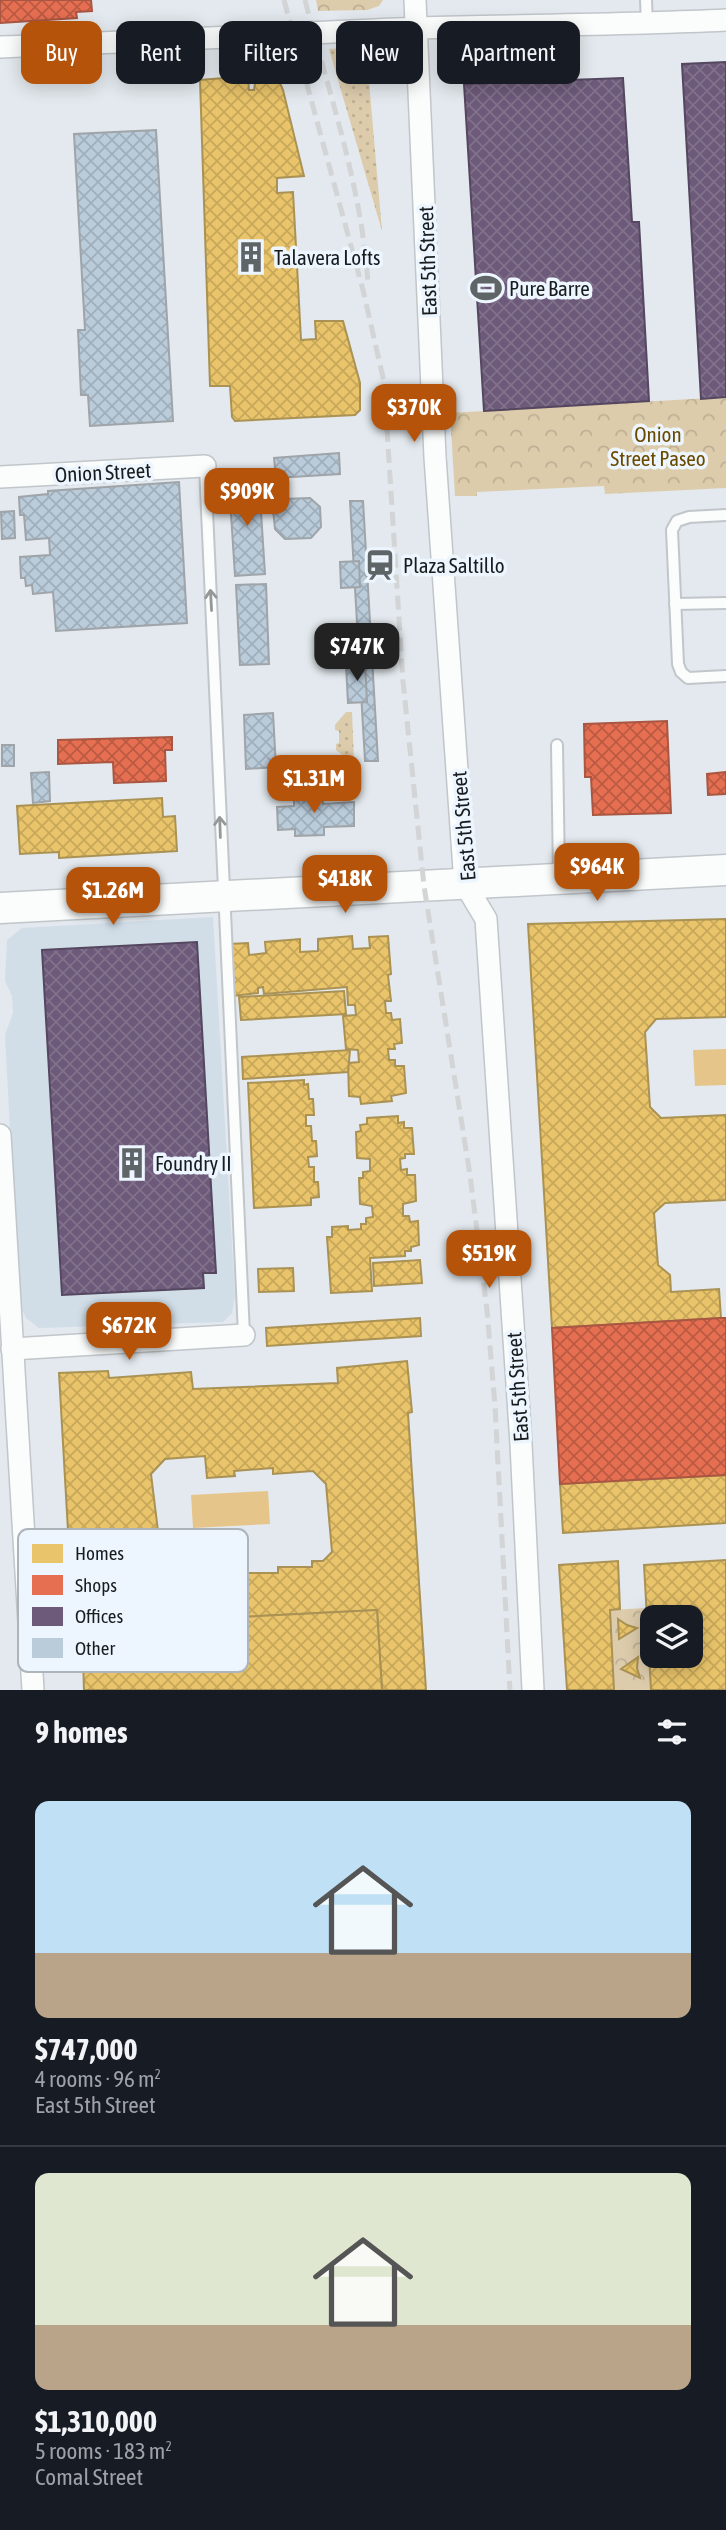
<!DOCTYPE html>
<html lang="en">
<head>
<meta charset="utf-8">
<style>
  :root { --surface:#171b24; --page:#20242c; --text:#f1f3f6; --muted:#9ea1a6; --line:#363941; --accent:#b45309 }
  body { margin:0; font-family:"Asap Condensed",sans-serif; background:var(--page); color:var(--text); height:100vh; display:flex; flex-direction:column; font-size:26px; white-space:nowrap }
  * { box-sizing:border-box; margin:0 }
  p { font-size:23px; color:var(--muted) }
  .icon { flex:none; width:38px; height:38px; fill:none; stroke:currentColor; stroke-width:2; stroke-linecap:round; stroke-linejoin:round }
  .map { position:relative; height:1690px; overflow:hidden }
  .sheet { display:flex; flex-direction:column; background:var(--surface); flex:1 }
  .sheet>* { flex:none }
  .guide { position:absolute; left:21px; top:21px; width:684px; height:63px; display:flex; gap:14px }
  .tools { position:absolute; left:640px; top:1605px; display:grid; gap:14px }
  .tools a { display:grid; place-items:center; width:63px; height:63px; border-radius:14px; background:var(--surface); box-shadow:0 4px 18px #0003; font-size:35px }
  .price { position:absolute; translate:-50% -60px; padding:0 16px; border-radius:14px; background:var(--accent); color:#fff; font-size:23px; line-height:46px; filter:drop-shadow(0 2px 4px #0008) }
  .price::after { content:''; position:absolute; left:50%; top:42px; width:21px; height:16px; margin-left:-10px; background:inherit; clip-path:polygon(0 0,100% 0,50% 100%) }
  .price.active { background:#222; color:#fff }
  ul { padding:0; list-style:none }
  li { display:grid; align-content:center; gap:14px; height:371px; padding:0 35px }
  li+li { border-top:2px solid var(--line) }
  li span { display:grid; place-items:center; height:217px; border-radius:14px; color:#555 }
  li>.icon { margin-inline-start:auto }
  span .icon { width:126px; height:126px; fill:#fffc; stroke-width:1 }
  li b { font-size:30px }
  h2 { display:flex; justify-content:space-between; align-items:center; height:84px; padding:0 35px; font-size:30px }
  .tag { padding:0 24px; border-radius:14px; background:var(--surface); box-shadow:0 4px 18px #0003; font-size:24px; line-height:63px }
  .tag.active { background:var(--accent); color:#fff }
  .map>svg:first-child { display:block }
  .built { fill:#d1dee8 }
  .grass { fill:url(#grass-dots) }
  .forest { fill:url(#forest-crowns) }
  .water { fill:#e6c58a }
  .homes { fill:url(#homes-cross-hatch); stroke:#aa9254; stroke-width:2; fill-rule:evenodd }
  .shops { fill:url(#shops-cross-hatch); stroke:#a95642; stroke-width:2 }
  .offices { fill:url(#offices-cross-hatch); stroke:#54475f; stroke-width:2 }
  .building { fill:url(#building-cross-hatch); stroke:#9fa4a8; stroke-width:2 }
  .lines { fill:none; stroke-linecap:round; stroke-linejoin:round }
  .lane-casing { stroke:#c1c6ca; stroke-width:14 }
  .street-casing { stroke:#c1c6ca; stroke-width:24 }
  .secondary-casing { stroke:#c1c6ca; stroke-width:33 }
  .lane { stroke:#fbfcfc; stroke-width:10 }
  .street { stroke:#fbfcfc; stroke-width:21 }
  .secondary { stroke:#fbfcfc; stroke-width:30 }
  .rail { stroke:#d2d4d5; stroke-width:5; stroke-dasharray:14 7; stroke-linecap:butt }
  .oneway { stroke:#959799 }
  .labels { text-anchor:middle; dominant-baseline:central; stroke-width:7; stroke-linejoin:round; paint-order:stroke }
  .poi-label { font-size:21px; fill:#181c1f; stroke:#edf6fe; text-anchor:start }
  .street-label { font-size:21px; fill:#181c1f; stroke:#edf6fe }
  .park-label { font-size:21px; fill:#694900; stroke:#edf6fe }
  .key { fill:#edf6fe; stroke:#adb5bb; stroke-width:2 }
  .key-label { font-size:19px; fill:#181c1f }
</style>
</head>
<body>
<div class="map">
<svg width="726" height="1690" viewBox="0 0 726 1690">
  <defs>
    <pattern id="grass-dots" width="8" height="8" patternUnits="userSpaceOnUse" patternTransform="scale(1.75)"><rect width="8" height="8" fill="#ddccac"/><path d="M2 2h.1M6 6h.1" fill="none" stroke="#bdaf94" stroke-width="1.8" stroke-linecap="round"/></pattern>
    <pattern id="forest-crowns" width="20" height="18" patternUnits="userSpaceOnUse" patternTransform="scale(1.75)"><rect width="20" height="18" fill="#ddccac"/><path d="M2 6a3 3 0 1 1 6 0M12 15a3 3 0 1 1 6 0" fill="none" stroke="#bdaf94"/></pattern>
    <pattern id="homes-cross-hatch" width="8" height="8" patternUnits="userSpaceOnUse" patternTransform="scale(1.75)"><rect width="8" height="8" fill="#e9c46a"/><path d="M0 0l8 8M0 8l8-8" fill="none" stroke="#c7a85b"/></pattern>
    <pattern id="shops-cross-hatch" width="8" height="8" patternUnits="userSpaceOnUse" patternTransform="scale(1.75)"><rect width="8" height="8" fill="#e76f51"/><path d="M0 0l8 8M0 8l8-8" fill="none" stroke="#ba5a43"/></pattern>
    <pattern id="offices-cross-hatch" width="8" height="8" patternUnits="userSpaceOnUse" patternTransform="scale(1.75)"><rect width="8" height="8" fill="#6d597a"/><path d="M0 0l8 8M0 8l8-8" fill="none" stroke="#80728a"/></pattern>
    <pattern id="building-cross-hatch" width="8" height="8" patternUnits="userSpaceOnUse" patternTransform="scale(1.75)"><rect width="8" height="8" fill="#bacbda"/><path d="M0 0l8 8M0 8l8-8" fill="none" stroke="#9faebb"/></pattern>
  </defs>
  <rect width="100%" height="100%" fill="#e3e9ee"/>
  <polygon class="built" points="213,917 235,1296 232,1313 223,1322 39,1328 26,1318 19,1303 5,1035 13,1013 12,996 5,981 7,940 22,928"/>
  <g class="grass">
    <polygon points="366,47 382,231 329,49"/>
    <polygon points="346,712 352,712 354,761 350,761 336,750 336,744 339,743 339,731 335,730 335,725"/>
  </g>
  <g class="forest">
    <polygon points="316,0 383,0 379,6 367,10 318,11"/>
    <polygon points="726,397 726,488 605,494 604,486 477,492 477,496 455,496 450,413"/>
    <polygon points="646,1608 651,1690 614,1690 610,1610"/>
  </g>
  <g class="water">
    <polygon points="726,1049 726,1085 695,1086 693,1050"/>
    <polygon points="268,1491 270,1524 193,1528 191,1495"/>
  </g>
  <g class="homes">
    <polygon points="273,73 277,76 283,90 304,176 277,178 277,193 293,192 301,340 316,339 315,321 343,321 360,383 360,410 355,415 235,421 232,417 230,386 210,386 200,80 248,76 249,90 254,90 256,77 261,74"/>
    <polygon points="162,798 163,817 175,816 177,851 59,858 59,852 20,854 17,806"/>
    <polygon points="726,919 726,1017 656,1019 645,1032 650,1107 661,1118 726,1115 726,1200 665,1203 654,1213 658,1265 670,1275 671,1292 719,1289 721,1318 552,1328 528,924"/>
    <polygon points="352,936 353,949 370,948 369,937 388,936 391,974 388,975 391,1001 385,1001 386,1013 391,1013 392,1020 400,1019 402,1043 394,1044 395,1049 388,1049 389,1060 395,1060 395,1066 404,1066 406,1093 391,1096 392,1101 361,1104 360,1097 349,1096 348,1063 359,1062 358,1050 346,1049 343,1016 356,1015 355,1005 348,1005 347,987 264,994 263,987 258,988 258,993 233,996 229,944 248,943 249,955 266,953 265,942 300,939 300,952 318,951 318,939"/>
    <polygon points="344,991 346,1014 241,1020 239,997"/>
    <polygon points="350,1050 348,1072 243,1079 242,1057"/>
    <polygon points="304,1080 304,1085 308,1084 309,1099 313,1099 314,1115 306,1115 306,1126 311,1126 312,1141 316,1141 317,1156 308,1157 309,1167 314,1167 314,1182 318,1182 319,1197 311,1198 311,1205 254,1208 248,1083"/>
    <polygon points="398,1116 398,1123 404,1122 404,1128 412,1128 414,1154 405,1154 405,1158 400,1159 401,1170 407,1169 407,1175 415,1175 416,1201 403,1204 403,1216 409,1216 410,1222 418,1221 419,1245 411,1247 411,1251 405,1251 405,1256 370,1258 372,1291 331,1293 327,1237 332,1237 332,1227 348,1226 348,1230 361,1229 361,1224 366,1224 366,1218 373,1217 372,1206 360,1204 359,1178 363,1178 363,1172 370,1171 370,1159 357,1158 356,1132 361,1131 360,1125 367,1124 367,1118"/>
    <polygon points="420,1260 422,1283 374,1286 373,1263"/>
    <polygon points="293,1268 294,1291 259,1292 258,1269"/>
    <polygon points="420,1318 421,1336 267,1346 266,1328"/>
    <path d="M 407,1361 L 412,1412 L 408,1413 L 426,1690 L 382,1690 L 377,1610 L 101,1624 L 99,1599 L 72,1601 L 59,1373 L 108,1371 L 109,1378 L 191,1372 L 193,1389 L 338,1383 L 337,1368 ZM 205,1456 L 207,1478 L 235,1476 L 234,1471 L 273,1468 L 273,1474 L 313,1471 L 326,1484 L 332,1552 L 323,1561 L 312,1561 L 312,1567 L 278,1567 L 278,1573 L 244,1573 L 243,1567 L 212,1567 L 212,1573 L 183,1574 L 183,1560 L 168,1560 L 158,1550 L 156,1540 L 143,1542 L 142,1533 L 158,1531 L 151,1474 L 165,1459 Z"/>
    <polygon points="726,1475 726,1523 563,1533 560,1484"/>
    <path d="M 726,1560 L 726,1690 L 651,1690 L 644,1565 ZM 653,1617 L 691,1617 L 691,1656 L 653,1656 Z"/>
    <polygon points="618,1561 620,1609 610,1610 614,1690 567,1690 559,1565"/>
    <polygon points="377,1610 382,1690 84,1690 82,1625"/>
    <polygon points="618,1619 627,1625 637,1628 619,1639"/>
    <polygon points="638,1657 637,1668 640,1678 621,1669"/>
  </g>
  <g class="shops">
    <polygon points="0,0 91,0 92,11 76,12 77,18 0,23"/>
    <polygon points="667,721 671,813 593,815 591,777 585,777 584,724"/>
    <polygon points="172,737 172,750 165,750 166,781 114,783 113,762 58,764 58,740"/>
    <polygon points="726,772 726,794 708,795 707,774"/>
    <polygon points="721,1318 726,1318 726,1475 560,1484 552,1328"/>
  </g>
  <g class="offices">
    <polygon points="726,62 726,397 701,399 682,64"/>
    <polygon points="623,78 632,222 639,222 649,401 484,411 464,84"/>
    <polygon points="197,942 216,1273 203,1273 204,1288 62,1295 42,950"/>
  </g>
  <g class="building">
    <polygon points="156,130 173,421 90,426 88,395 81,395 78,330 85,330 74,134"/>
    <polygon points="339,453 340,474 276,478 274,458"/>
    <polygon points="259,481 265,574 235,576 229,483"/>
    <polygon points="179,482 187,623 56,631 53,592 33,594 32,585 26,586 25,578 21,578 20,557 50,555 49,538 26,540 24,515 20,515 19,497 48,494 48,491"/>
    <polygon points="310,498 320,507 321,527 311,538 285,539 275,529 273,509 283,499"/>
    <polygon points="350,501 363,501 378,761 365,761"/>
    <polygon points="14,511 15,538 2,539 1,512"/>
    <polygon points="359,561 360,587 341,588 340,562"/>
    <polygon points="266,584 269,664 240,665 236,585"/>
    <polygon points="365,663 367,702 348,703 346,665"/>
    <polygon points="273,713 276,767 246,769 244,715"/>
    <rect x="2" y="745" width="12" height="21"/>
    <polygon points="49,772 50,801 33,803 31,773"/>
    <polygon points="302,792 322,792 323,804 354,802 354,826 324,827 324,835 295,836 295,829 278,830 277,807 294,806 294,796 302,796"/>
  </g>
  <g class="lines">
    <defs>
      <g id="lane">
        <polyline points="646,0 647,24"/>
        <polyline points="205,466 244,1335"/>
        <polyline points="726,515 689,517 677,521 672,530 678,664 681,672 688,678 726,676"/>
        <polyline points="675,604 726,603"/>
        <polyline points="557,745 559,875"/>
      </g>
      <g id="street">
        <polyline points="415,0 435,457 465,884 486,919 521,1444 533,1690"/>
        <path d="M 0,47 C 140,42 279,34 419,28 C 521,25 624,25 726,20"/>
        <polyline points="0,477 205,466"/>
        <polyline points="0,1135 33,1690"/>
        <polyline points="12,1349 244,1335"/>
      </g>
      <polyline id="secondary" points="0,908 726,870"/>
    </defs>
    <use href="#lane" class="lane-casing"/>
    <use href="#street" class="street-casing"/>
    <use href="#secondary" class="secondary-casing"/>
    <use href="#lane" class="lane"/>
    <use href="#street" class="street"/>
    <use href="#secondary" class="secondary"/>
    <g class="rail">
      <polyline points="284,0 363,290 384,382 403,681 424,886 470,1175 487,1310 495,1406 510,1690"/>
      <path d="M 305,0 C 329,94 362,187 368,284"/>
    </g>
  </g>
  <defs><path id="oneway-shaft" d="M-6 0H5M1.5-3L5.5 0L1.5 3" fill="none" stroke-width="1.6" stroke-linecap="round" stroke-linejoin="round" transform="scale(1.75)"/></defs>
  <g class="oneway">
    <use href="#oneway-shaft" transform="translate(211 600) rotate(-93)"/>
    <use href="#oneway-shaft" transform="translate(220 827) rotate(-92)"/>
  </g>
  <defs>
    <symbol id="building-bare" viewBox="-9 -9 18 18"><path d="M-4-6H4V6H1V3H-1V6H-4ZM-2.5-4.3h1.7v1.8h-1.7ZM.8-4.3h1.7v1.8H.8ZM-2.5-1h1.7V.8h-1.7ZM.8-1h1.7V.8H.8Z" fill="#5f6467" stroke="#edf6fe" stroke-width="2.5" paint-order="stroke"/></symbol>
    <symbol id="stadium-bare" viewBox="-9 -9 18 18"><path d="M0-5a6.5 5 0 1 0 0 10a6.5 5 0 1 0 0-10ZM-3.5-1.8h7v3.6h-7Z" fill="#5f6467" stroke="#edf6fe" stroke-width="2.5" paint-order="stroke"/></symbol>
    <symbol id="station-bare" viewBox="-9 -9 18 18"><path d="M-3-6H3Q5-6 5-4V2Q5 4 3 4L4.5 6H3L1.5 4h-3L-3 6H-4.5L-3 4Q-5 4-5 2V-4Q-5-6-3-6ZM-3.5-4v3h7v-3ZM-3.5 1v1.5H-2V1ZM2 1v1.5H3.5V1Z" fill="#5f6467" stroke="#edf6fe" stroke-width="2.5" paint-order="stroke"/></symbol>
  </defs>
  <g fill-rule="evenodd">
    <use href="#building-bare" x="229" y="235" width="44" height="44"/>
    <use href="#stadium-bare" x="464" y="266" width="44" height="44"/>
    <use href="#station-bare" x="358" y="543" width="44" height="44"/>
    <use href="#building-bare" x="110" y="1141" width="44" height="44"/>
  </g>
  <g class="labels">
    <g class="poi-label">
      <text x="274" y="257">Talavera Lofts</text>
      <text x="509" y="288">Pure Barre</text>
      <text x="403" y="565">Plaza Saltillo</text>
      <text x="155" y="1163">Foundry II</text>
    </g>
    <g class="street-label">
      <text transform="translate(427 261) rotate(-92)">East 5th Street</text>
      <text transform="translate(103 472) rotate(-3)">Onion Street</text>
      <text transform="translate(463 826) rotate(-95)">East 5th Street</text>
      <text transform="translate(517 1387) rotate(-94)">East 5th Street</text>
    </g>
    <g class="park-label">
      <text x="658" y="434">Onion<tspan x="658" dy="24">Street Paseo</tspan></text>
    </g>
  </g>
  <rect x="18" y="1529" width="230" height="143" rx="10" class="key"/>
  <rect x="32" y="1544" width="31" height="19" fill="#e9c46a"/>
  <rect x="32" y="1575" width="31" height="20" fill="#e76f51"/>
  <rect x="32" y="1607" width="31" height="19" fill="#6d597a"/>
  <rect x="32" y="1638" width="31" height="20" fill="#bacbda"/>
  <g class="key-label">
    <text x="75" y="1560">Homes</text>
    <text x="75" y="1592">Shops</text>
    <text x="75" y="1623">Offices</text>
    <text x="75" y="1655">Other</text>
  </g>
</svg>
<div class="tools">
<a><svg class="icon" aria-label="layers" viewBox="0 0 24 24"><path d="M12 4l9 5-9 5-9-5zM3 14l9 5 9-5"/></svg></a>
</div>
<b class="price" style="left:414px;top:444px">$370K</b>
<b class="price" style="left:247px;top:528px">$909K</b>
<b class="price active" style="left:357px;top:683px">$747K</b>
<b class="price" style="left:314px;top:815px">$1.31M</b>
<b class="price" style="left:597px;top:903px">$964K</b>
<b class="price" style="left:345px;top:915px">$418K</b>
<b class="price" style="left:113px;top:927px">$1.26M</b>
<b class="price" style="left:489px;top:1290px">$519K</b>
<b class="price" style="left:129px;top:1362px">$672K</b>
<div class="guide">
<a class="tag active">Buy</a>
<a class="tag">Rent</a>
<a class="tag">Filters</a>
<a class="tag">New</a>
<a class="tag">Apartment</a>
</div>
</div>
<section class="sheet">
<h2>9 homes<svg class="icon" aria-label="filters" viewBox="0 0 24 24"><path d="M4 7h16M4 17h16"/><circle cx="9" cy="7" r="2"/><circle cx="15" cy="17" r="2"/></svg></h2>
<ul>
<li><span style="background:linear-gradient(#bfe0f5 70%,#b9a48a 0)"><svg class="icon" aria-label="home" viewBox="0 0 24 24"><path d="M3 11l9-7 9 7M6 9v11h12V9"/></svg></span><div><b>$747,000</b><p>4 rooms · 96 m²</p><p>East 5th Street</p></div></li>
<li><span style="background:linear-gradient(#dfe7d0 70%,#b9a48a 0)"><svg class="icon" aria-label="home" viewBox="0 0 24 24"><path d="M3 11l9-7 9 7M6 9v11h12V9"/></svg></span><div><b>$1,310,000</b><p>5 rooms · 183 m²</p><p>Comal Street</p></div></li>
</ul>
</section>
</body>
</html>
